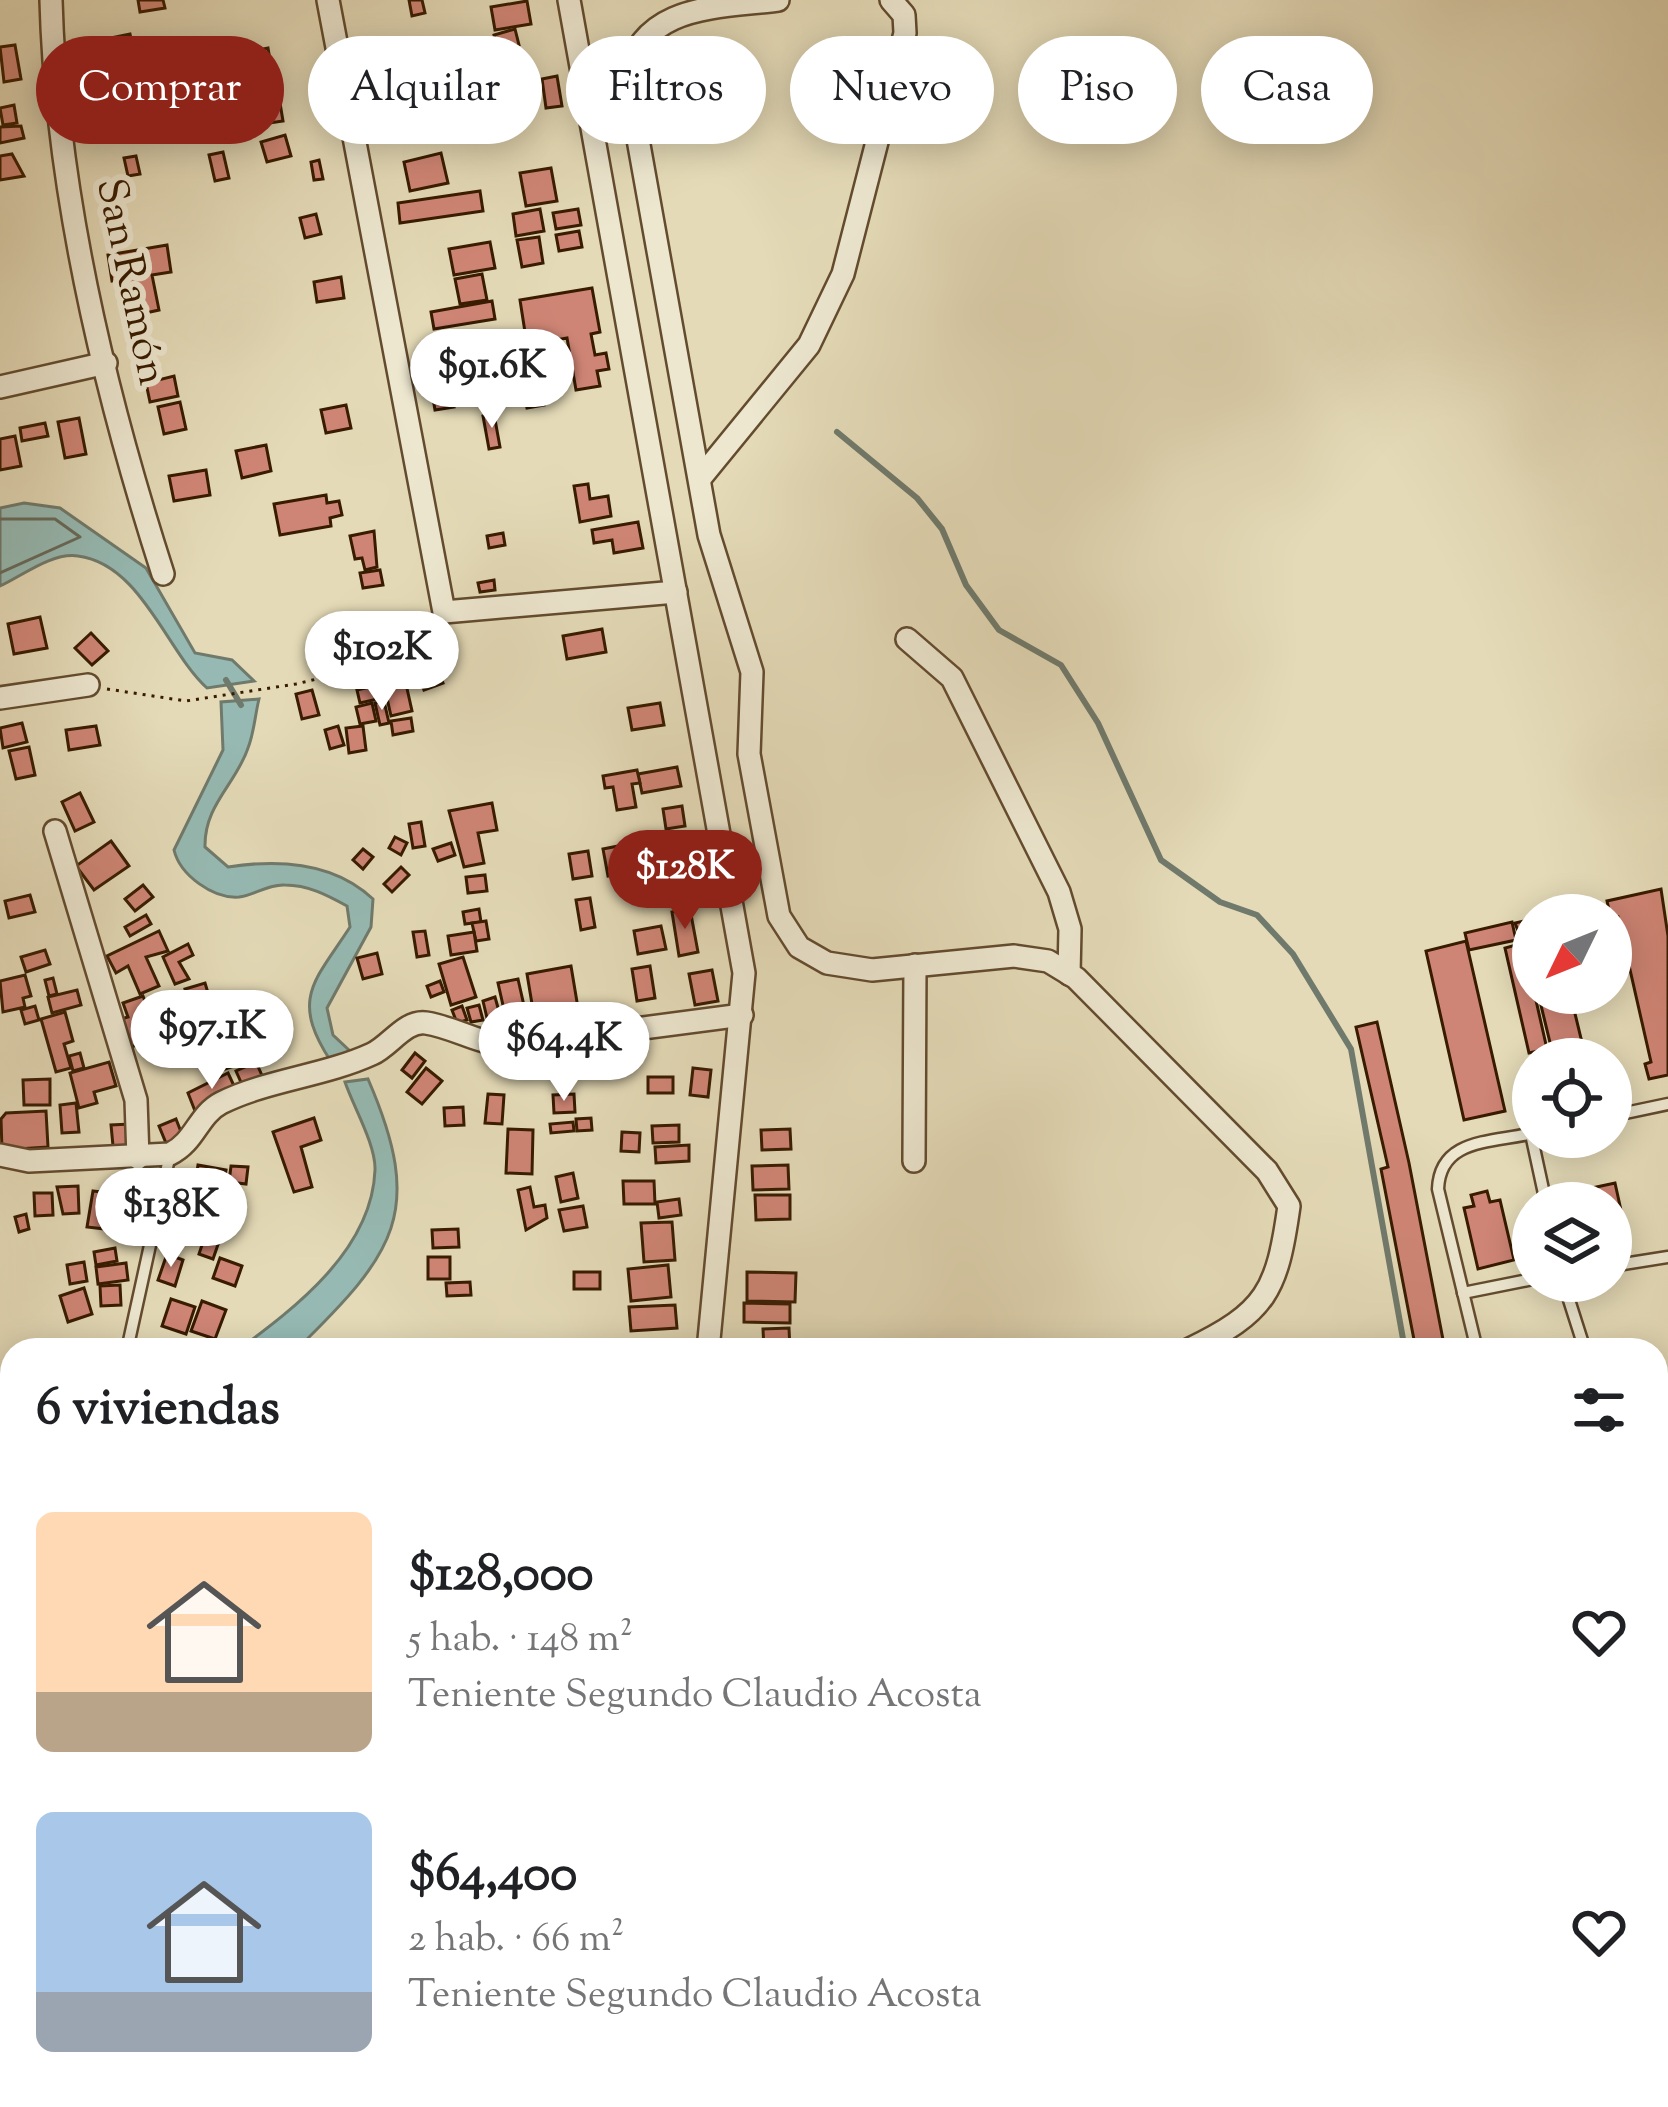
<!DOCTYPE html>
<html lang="es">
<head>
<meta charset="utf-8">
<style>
  :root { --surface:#fff; --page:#f6f6f6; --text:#202124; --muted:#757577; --accent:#8f2418 }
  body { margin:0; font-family:"Sorts Mill Goudy",serif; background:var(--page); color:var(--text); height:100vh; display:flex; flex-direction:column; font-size:45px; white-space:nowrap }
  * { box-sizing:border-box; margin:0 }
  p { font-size:39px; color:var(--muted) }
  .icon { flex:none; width:66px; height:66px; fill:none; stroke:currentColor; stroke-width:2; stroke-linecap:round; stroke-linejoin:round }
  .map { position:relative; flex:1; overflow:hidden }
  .side { position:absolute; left:0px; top:1338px; width:1668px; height:771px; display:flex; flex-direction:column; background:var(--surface); border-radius:36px 36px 0 0; box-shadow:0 6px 30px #0003 }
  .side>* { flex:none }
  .guide { position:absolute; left:36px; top:36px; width:1596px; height:108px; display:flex; gap:24px }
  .needle { width:78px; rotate:227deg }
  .buttons { position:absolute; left:1512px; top:894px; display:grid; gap:24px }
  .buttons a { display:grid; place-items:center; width:120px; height:120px; border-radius:50%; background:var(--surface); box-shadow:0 6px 30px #0003; font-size:60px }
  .price { position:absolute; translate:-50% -102px; padding:0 27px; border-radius:42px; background:#fff; color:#222; font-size:39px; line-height:78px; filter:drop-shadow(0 3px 6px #0008) }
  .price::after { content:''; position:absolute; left:50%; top:72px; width:36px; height:27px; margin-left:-18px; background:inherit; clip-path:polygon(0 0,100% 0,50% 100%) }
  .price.active { background:var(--accent); color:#fff }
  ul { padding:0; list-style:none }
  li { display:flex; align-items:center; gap:36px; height:300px; padding:0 36px }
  li span { display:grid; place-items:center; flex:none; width:336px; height:240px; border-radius:18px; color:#555 }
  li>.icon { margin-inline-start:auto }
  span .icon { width:144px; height:144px; fill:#fffc; stroke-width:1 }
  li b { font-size:51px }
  h2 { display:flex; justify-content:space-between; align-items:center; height:144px; padding:0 36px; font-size:51px }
  .tag { padding:0 42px; border-radius:54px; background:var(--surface); box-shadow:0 6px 30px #0003; font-size:42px; line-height:108px }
  .tag.active { background:var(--accent); color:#fff }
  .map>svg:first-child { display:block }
  .green { fill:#bbbd8a; stroke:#7a6c46; stroke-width:3 }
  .water { fill:#96bab3; stroke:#707a6c; stroke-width:3 }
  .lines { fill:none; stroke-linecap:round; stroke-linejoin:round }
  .shore { stroke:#676a5a; stroke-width:3 }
  .stream { stroke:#707a6c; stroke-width:6 }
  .building { fill:#cf8575; stroke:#381b01; stroke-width:3 }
  .lane-casing { stroke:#634b2e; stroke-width:15 }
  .street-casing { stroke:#634b2e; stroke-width:26 }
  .path { stroke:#381b01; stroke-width:3; stroke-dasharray:3 6; stroke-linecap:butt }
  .lane { stroke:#ede7d0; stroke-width:10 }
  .street { stroke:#ede7d0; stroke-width:21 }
  .labels { text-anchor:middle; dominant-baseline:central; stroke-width:12; stroke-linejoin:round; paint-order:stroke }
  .street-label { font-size:42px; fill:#381b01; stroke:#ede7d0 }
</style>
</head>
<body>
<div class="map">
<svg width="1668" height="2107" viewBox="0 0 1668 2107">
  <rect width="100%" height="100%" fill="#e4dab7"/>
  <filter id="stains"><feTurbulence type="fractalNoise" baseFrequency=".00167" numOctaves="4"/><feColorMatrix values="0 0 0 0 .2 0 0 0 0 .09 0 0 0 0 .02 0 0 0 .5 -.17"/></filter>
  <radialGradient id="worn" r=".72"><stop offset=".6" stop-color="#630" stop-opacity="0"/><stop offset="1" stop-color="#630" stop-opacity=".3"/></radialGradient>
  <polygon class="green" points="306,2097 644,2097 643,2107 334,2107"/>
  <g class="water">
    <path d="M 24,503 L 60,508 L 146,568 L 195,653 L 232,660 L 254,681 L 207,688 C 167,652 141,564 78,556 C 52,552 22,576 0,586 L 0,508 Z"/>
    <path d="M 259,699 C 255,715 254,733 248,748 C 236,784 204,805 205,847 L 228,867 C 279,859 334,862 373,899 L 371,927 L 327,1008 L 333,1035 L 351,1052 L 330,1060 C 290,998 315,981 350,927 L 347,906 C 327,895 308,885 285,885 C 268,884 255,895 239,897 C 213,899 180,875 174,850 L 223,750 L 221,702 Z"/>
    <path d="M 368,1079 C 426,1213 395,1253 296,1350 L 238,1350 C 295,1308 372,1250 375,1170 C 376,1145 353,1106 345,1082 Z"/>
    <polygon points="0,1566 12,1579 12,1624 0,1612"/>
    <polygon points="12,1760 12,1819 0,1831 0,1779"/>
  </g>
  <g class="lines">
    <polyline class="shore" points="0,519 55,519 80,537 0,573"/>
    <g class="stream">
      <polyline points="837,432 917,498 942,529 966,585 999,630 1061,665 1098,723 1161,860 1220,902 1257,915 1293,954 1351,1049 1405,1350"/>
      <polyline points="226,680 241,705"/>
    </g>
  </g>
  <g class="building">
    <polygon points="138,0 163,0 165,8 140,12"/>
    <polygon points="409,0 422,0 425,13 412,16"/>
    <polygon points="527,1 531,24 495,30 491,7"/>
    <polygon points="515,29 519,45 498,51 494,35"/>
    <polygon points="130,34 135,56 82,67 77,45"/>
    <polygon points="426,39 431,62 391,71 386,47"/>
    <polygon points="15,45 21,79 4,82 0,47"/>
    <polygon points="268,48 272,72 257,75 253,51"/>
    <polygon points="525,54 529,78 516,80 513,56"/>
    <polygon points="136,61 147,91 118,101 107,71"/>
    <polygon points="438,70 444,94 408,101 403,78"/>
    <polygon points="557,76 562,106 546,108 542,79"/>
    <polygon points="278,91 283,121 229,129 225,99"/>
    <polygon points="14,105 17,123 3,125 0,108"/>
    <polygon points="21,126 24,138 0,143 0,127"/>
    <polygon points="285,135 291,156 267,162 261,142"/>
    <polygon points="223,152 229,178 215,181 209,155"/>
    <polygon points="441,153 448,183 410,191 404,162"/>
    <polygon points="12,154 24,176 0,180 0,156"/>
    <polygon points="136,156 140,174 128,176 124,158"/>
    <polygon points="319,160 323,179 314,180 311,162"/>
    <polygon points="551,168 557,201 526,206 520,173"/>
    <polygon points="480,191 483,211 400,223 398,203"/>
    <polygon points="540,209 544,231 516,236 513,214"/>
    <polygon points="578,209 581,225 556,229 553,213"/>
    <polygon points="316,214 321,234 305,238 300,218"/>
    <polygon points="579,231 582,247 559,251 556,235"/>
    <polygon points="539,237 543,263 522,267 517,240"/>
    <polygon points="490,242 495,268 454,275 449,249"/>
    <polygon points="167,245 171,272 152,275 159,310 132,316 124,279 112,281 108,255"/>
    <polygon points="482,274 487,300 460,304 455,279"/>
    <polygon points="341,277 344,298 317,302 314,282"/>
    <polygon points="592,288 600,332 591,334 595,355 606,353 609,369 597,371 600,386 576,390 567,338 527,345 520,300"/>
    <polygon points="492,301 495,319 434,329 431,312"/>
    <polygon points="447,366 454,407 435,410 428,369"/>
    <polygon points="174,376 178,396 150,402 146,383"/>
    <polygon points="542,390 544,405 527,408 524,393"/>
    <polygon points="180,402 186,429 164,434 158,407"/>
    <polygon points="346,405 351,428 326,433 321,410"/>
    <polygon points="494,414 500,447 489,449 483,416"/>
    <polygon points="79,418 86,454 65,458 58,422"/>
    <polygon points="45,423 48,436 22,441 20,428"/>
    <polygon points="15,436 21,466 0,470 0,439"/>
    <polygon points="266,445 271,471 242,478 236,451"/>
    <polygon points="206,470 210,495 174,501 169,476"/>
    <polygon points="588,484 590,499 608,496 611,516 580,522 574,486"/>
    <polygon points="326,495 327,503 339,501 342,515 330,518 331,526 280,535 274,504"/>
    <polygon points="638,522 643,548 614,553 612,540 594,543 592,530"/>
    <polygon points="374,531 377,567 365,570 362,558 355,559 350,536"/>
    <polygon points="503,533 505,545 489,548 487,536"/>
    <polygon points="380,570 383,585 363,588 360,573"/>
    <polygon points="494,580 495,590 480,592 478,583"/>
    <polygon points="40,617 47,648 14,654 8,624"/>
    <polygon points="602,629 606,652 567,659 563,636"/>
    <polygon points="91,633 108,651 92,665 75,648"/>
    <polygon points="400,634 403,651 370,658 367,641"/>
    <polygon points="437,667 443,683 424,690 418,674"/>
    <polygon points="406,684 412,711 391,716 385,689"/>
    <polygon points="378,685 382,698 360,703 357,690"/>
    <polygon points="312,690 319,715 302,719 296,694"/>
    <polygon points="384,701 389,723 380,725 375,703"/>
    <polygon points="372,703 376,721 360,724 356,707"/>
    <polygon points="660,703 664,725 632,730 628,708"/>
    <polygon points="411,718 413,731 393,735 391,721"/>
    <polygon points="22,723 27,742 3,748 0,728"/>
    <polygon points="96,726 100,745 69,750 66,730"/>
    <polygon points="338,726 344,745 330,749 325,730"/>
    <polygon points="363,726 366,750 349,753 346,728"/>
    <polygon points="29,747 35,775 16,779 9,751"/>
    <polygon points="677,767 681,786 642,793 638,774"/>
    <polygon points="637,770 640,783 632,784 636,807 617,810 613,787 605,788 603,776"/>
    <polygon points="80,793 94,822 75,831 62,802"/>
    <polygon points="492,803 497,830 478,833 484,863 464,867 449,811"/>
    <polygon points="682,806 685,826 666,829 663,809"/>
    <polygon points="421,822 425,846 413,848 409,824"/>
    <polygon points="395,837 407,843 401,855 389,848"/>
    <polygon points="111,841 129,866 94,890 76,866"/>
    <polygon points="451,843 455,855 438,861 433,849"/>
    <polygon points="678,845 682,867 644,874 640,851"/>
    <polygon points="618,846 623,874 608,876 603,849"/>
    <polygon points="363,849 373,857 363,869 353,860"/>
    <polygon points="588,851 592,876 573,879 569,854"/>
    <polygon points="401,867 409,875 392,892 384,884"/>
    <polygon points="485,875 487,891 468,893 466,877"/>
    <polygon points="143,885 153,897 135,911 125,899"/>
    <polygon points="1661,889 1668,936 1668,1075 1649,1079 1645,1064 1651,1062 1618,917 1611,919 1607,901"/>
    <polygon points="30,895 35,912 9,918 5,901"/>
    <polygon points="590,898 595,927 581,930 576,900"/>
    <polygon points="479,909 481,922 465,924 463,912"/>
    <polygon points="690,909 698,952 679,956 672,912"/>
    <polygon points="146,915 151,924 130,936 125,927"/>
    <polygon points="1533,919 1533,969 1515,923"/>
    <polygon points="486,921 489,939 476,941 472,923"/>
    <polygon points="1512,922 1516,940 1469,950 1465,933"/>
    <polygon points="661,926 666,949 638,954 634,931"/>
    <polygon points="159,931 168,951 146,957 159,986 140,994 128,966 116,973 107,956"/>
    <polygon points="425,931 429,955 417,957 413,932"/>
    <polygon points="474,932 477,951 451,955 448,936"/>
    <polygon points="1466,941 1505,1111 1464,1120 1426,951"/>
    <polygon points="1523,943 1547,1049 1529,1053 1505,948"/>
    <polygon points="188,944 193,955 179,962 189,979 175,984 163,957"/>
    <polygon points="45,950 50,964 26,972 21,957"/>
    <polygon points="377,953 382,974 363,979 357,958"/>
    <polygon points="463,957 476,997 451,1005 439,964"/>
    <polygon points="571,966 578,1008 534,1016 527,974"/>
    <polygon points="650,966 655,998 637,1001 632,969"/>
    <polygon points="712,970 718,1001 695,1005 689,974"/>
    <polygon points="25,975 31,996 23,998 25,1007 3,1012 0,981"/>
    <polygon points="53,978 57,994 49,996 45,980"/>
    <polygon points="518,979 529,1028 509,1032 498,983"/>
    <polygon points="440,981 444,992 431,997 427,986"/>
    <polygon points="205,983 214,1013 194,1018 185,989"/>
    <polygon points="77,990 81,1005 52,1013 48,997"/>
    <polygon points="1538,993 1570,993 1586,1059 1554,1059"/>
    <polygon points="143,996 152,1019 142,1023 148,1041 131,1047 121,1019 128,1017 123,1003"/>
    <polygon points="495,997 500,1015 487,1018 483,1001"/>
    <polygon points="245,1004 252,1029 228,1036 221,1011"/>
    <polygon points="479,1005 483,1020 471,1022 467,1008"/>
    <polygon points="35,1006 39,1020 25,1024 21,1010"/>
    <polygon points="462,1006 467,1020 457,1023 452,1010"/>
    <polygon points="65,1012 73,1041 64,1044 71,1068 56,1072 41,1019"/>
    <polygon points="217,1016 221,1027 208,1032 212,1043 189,1052 183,1035"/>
    <polygon points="1377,1022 1409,1163 1445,1350 1416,1350 1381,1169 1388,1167 1356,1027"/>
    <polygon points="229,1041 237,1065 213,1073 205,1049"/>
    <polygon points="80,1053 84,1068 73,1071 69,1056"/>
    <polygon points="415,1053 425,1061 412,1078 402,1070"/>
    <polygon points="109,1062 116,1086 94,1092 97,1103 79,1108 70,1073"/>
    <polygon points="256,1062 264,1080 244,1089 236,1071"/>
    <polygon points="426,1068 442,1081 422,1104 407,1092"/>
    <polygon points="693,1068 711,1070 708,1097 690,1095"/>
    <polygon points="228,1073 236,1090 195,1111 188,1093"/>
    <rect x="648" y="1077" width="25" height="16"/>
    <polygon points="50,1079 50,1105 24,1105 23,1080"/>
    <polygon points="488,1094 504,1095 502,1124 485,1123"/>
    <polygon points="574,1094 575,1112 554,1113 553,1095"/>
    <polygon points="76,1103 79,1132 62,1133 60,1105"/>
    <polygon points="463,1107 464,1125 445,1126 444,1108"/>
    <polygon points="46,1111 48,1147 2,1150 1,1119 6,1113"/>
    <polygon points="314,1118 321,1140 301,1147 312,1187 294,1192 273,1132"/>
    <polygon points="591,1118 592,1130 577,1131 576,1119"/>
    <polygon points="176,1119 183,1137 166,1143 159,1126"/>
    <polygon points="573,1122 574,1131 551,1133 550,1124"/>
    <polygon points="130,1124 131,1145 113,1146 111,1125"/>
    <polygon points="679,1125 679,1142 653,1143 652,1126"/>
    <polygon points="508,1129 533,1130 532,1174 506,1173"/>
    <polygon points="790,1129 791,1149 762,1150 761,1130"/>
    <polygon points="622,1132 640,1133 639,1152 621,1151"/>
    <polygon points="689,1145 689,1161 656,1163 655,1147"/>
    <polygon points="198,1165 226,1170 223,1188 195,1184"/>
    <polygon points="788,1165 789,1189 753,1190 752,1166"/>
    <polygon points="231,1166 248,1167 246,1184 229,1182"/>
    <polygon points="573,1173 578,1198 561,1202 556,1177"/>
    <polygon points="623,1181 654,1181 655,1204 624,1204"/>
    <polygon points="1615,1183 1626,1233 1611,1236 1611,1203 1581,1203 1578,1191"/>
    <polygon points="78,1186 79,1213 63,1214 57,1187"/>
    <polygon points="530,1187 534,1207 545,1205 547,1218 526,1230 518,1190"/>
    <polygon points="218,1190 238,1195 230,1224 210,1218"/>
    <polygon points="93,1191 111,1193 105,1229 87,1227"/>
    <polygon points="1487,1191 1490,1202 1500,1200 1514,1260 1478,1269 1464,1208 1474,1206 1471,1195"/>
    <polygon points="34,1193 52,1193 53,1215 35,1216"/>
    <polygon points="755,1195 790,1195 790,1219 756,1220"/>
    <polygon points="679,1199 681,1215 659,1218 657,1202"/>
    <polygon points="115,1204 133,1206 129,1232 111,1229"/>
    <polygon points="583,1206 587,1227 564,1231 559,1210"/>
    <polygon points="26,1214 29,1229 19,1232 15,1217"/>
    <polygon points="198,1219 224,1227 213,1259 199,1254 202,1245 191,1241"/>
    <polygon points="672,1222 675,1260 644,1262 641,1223"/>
    <polygon points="458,1229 459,1247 433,1248 432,1230"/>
    <polygon points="115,1248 117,1261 96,1265 94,1252"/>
    <polygon points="167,1254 183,1260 175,1286 158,1280"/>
    <rect x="428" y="1257" width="22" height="22"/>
    <polygon points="220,1258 242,1266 235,1286 213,1278"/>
    <polygon points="84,1262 87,1281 70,1284 67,1265"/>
    <polygon points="126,1263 128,1280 98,1284 96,1267"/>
    <polygon points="668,1265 671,1297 631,1301 628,1269"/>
    <rect x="574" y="1272" width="26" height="17"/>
    <polygon points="747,1272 796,1273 795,1302 747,1301"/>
    <polygon points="470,1282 471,1295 447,1296 446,1283"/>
    <polygon points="120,1285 121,1305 101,1306 100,1286"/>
    <polygon points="84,1288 92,1314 68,1322 60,1296"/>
    <polygon points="171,1299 195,1307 186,1334 162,1326"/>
    <polygon points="202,1301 226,1310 215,1339 191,1331"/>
    <polygon points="744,1303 790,1304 790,1323 744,1322"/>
    <polygon points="675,1305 677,1328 631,1331 629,1307"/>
    <polygon points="789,1328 790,1350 764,1350 763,1329"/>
    <polygon points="473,1340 474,1350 456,1350 455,1343"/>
    <polygon points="0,1645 5,1645 3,1679 0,1679"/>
    <polygon points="1668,1868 1668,1897 1656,1899 1656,1871"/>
    <polygon points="697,2097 732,2097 733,2107 697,2107"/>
    <polygon points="746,2097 767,2097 768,2107 737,2107"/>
    <rect x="784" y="2097" width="22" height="10"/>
    <rect x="893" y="2097" width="28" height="10"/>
    <polygon points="942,2097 967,2097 968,2107 943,2107"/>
    <polygon points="1010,2097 1032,2097 1033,2107 1011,2107"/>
    <polygon points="1062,2097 1095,2097 1096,2107 1063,2107"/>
    <polygon points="1103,2097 1121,2097 1121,2107 1104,2107"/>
    <rect x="1137" y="2097" width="20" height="10"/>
  </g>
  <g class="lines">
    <defs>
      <g id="lane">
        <polyline points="1611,1116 1668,1104"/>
        <polyline points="1531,1134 1546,1203"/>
        <polyline points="1611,1266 1668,1257"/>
        <polyline points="1563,1281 1585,1350"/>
        <polyline points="1463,1293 1533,1279"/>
        <polyline points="127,1350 170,1154"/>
        <path d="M 1477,1350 L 1438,1189 C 1440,1138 1491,1143 1533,1133"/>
        <polyline points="1656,1611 1668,1669"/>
        <polyline points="1656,1748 1668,1806"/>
      </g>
      <g id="street">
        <path d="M 51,0 C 56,190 105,394 163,574"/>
        <polyline points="328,0 444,612 676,592"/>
        <polyline points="569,0 744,973 708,1350"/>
        <path d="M 778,0 C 717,8 641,4 627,78 L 709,535 L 752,672 L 749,754 L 779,916 L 799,947 L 827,963 L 872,970 L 1014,956 L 1048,961 L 1076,978 L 1267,1171 L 1289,1206 C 1277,1291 1267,1312 1188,1350"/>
        <polyline points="0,387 106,363"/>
        <polyline points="702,476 809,345 843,274 905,33 904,15 891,0"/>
        <polyline points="907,639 952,678 1059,892 1070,929 1069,974"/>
        <polyline points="0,698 88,685"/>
        <polyline points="55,831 136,1100 138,1158"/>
        <path d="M 0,1155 L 29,1161 L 170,1154 C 195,1142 198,1115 221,1103 C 267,1080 324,1076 372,1054 C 390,1046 405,1020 426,1023 C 453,1027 478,1043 506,1046 L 742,1015"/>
        <polyline points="914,1161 915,965"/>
        <polyline points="0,1533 12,1529"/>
        <polyline points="236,2097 260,2107"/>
        <polyline points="672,2097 672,2107"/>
        <polyline points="1188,2097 1189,2107"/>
        <polyline points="112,2107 116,2097"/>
        <polyline points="138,2107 141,2097"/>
      </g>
    </defs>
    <use href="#lane" class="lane-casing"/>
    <use href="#street" class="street-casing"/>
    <polyline class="path" points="107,689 186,701 296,684 425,653 436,629"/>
    <use href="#lane" class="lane"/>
    <use href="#street" class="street"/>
  </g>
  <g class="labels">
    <g class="street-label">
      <text transform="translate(129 282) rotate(78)">San Ramón</text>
    </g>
  </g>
  <rect width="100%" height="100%" filter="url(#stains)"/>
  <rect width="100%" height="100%" fill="url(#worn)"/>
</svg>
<div class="buttons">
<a><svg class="needle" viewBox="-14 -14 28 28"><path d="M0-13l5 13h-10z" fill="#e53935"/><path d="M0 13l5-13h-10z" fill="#757577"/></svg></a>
<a><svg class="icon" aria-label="locate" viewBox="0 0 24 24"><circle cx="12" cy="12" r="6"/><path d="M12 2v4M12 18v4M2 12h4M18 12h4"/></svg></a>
<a><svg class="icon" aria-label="layers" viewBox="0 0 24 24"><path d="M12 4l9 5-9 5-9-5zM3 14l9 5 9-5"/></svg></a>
</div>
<b class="price" style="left:492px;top:431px">$91.6K</b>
<b class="price" style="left:382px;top:713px">$102K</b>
<b class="price active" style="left:685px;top:932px">$128K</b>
<b class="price" style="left:212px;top:1092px">$97.1K</b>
<b class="price" style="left:564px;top:1104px">$64.4K</b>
<b class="price" style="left:171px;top:1270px">$138K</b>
<div class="guide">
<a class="tag active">Comprar</a>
<a class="tag">Alquilar</a>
<a class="tag">Filtros</a>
<a class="tag">Nuevo</a>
<a class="tag">Piso</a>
<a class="tag">Casa</a>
</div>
<section class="side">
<h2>6 viviendas<svg class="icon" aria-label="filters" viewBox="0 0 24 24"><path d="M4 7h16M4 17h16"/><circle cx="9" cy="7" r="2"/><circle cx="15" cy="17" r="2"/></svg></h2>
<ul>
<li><span style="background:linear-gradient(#ffd9b3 75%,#b9a48a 0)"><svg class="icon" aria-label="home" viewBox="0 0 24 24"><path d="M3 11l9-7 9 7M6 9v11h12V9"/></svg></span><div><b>$128,000</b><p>5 hab. · 148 m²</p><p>Teniente Segundo Claudio Acosta</p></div><svg class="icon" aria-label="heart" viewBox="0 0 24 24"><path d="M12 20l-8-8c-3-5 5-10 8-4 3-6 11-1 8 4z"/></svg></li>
<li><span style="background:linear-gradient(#a9c7e8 75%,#9aa5b1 0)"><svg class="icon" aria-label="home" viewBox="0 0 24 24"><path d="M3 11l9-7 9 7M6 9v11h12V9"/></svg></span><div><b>$64,400</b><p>2 hab. · 66 m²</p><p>Teniente Segundo Claudio Acosta</p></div><svg class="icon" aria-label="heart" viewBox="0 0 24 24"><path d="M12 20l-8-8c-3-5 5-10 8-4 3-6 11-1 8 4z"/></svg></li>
</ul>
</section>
</div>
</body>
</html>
